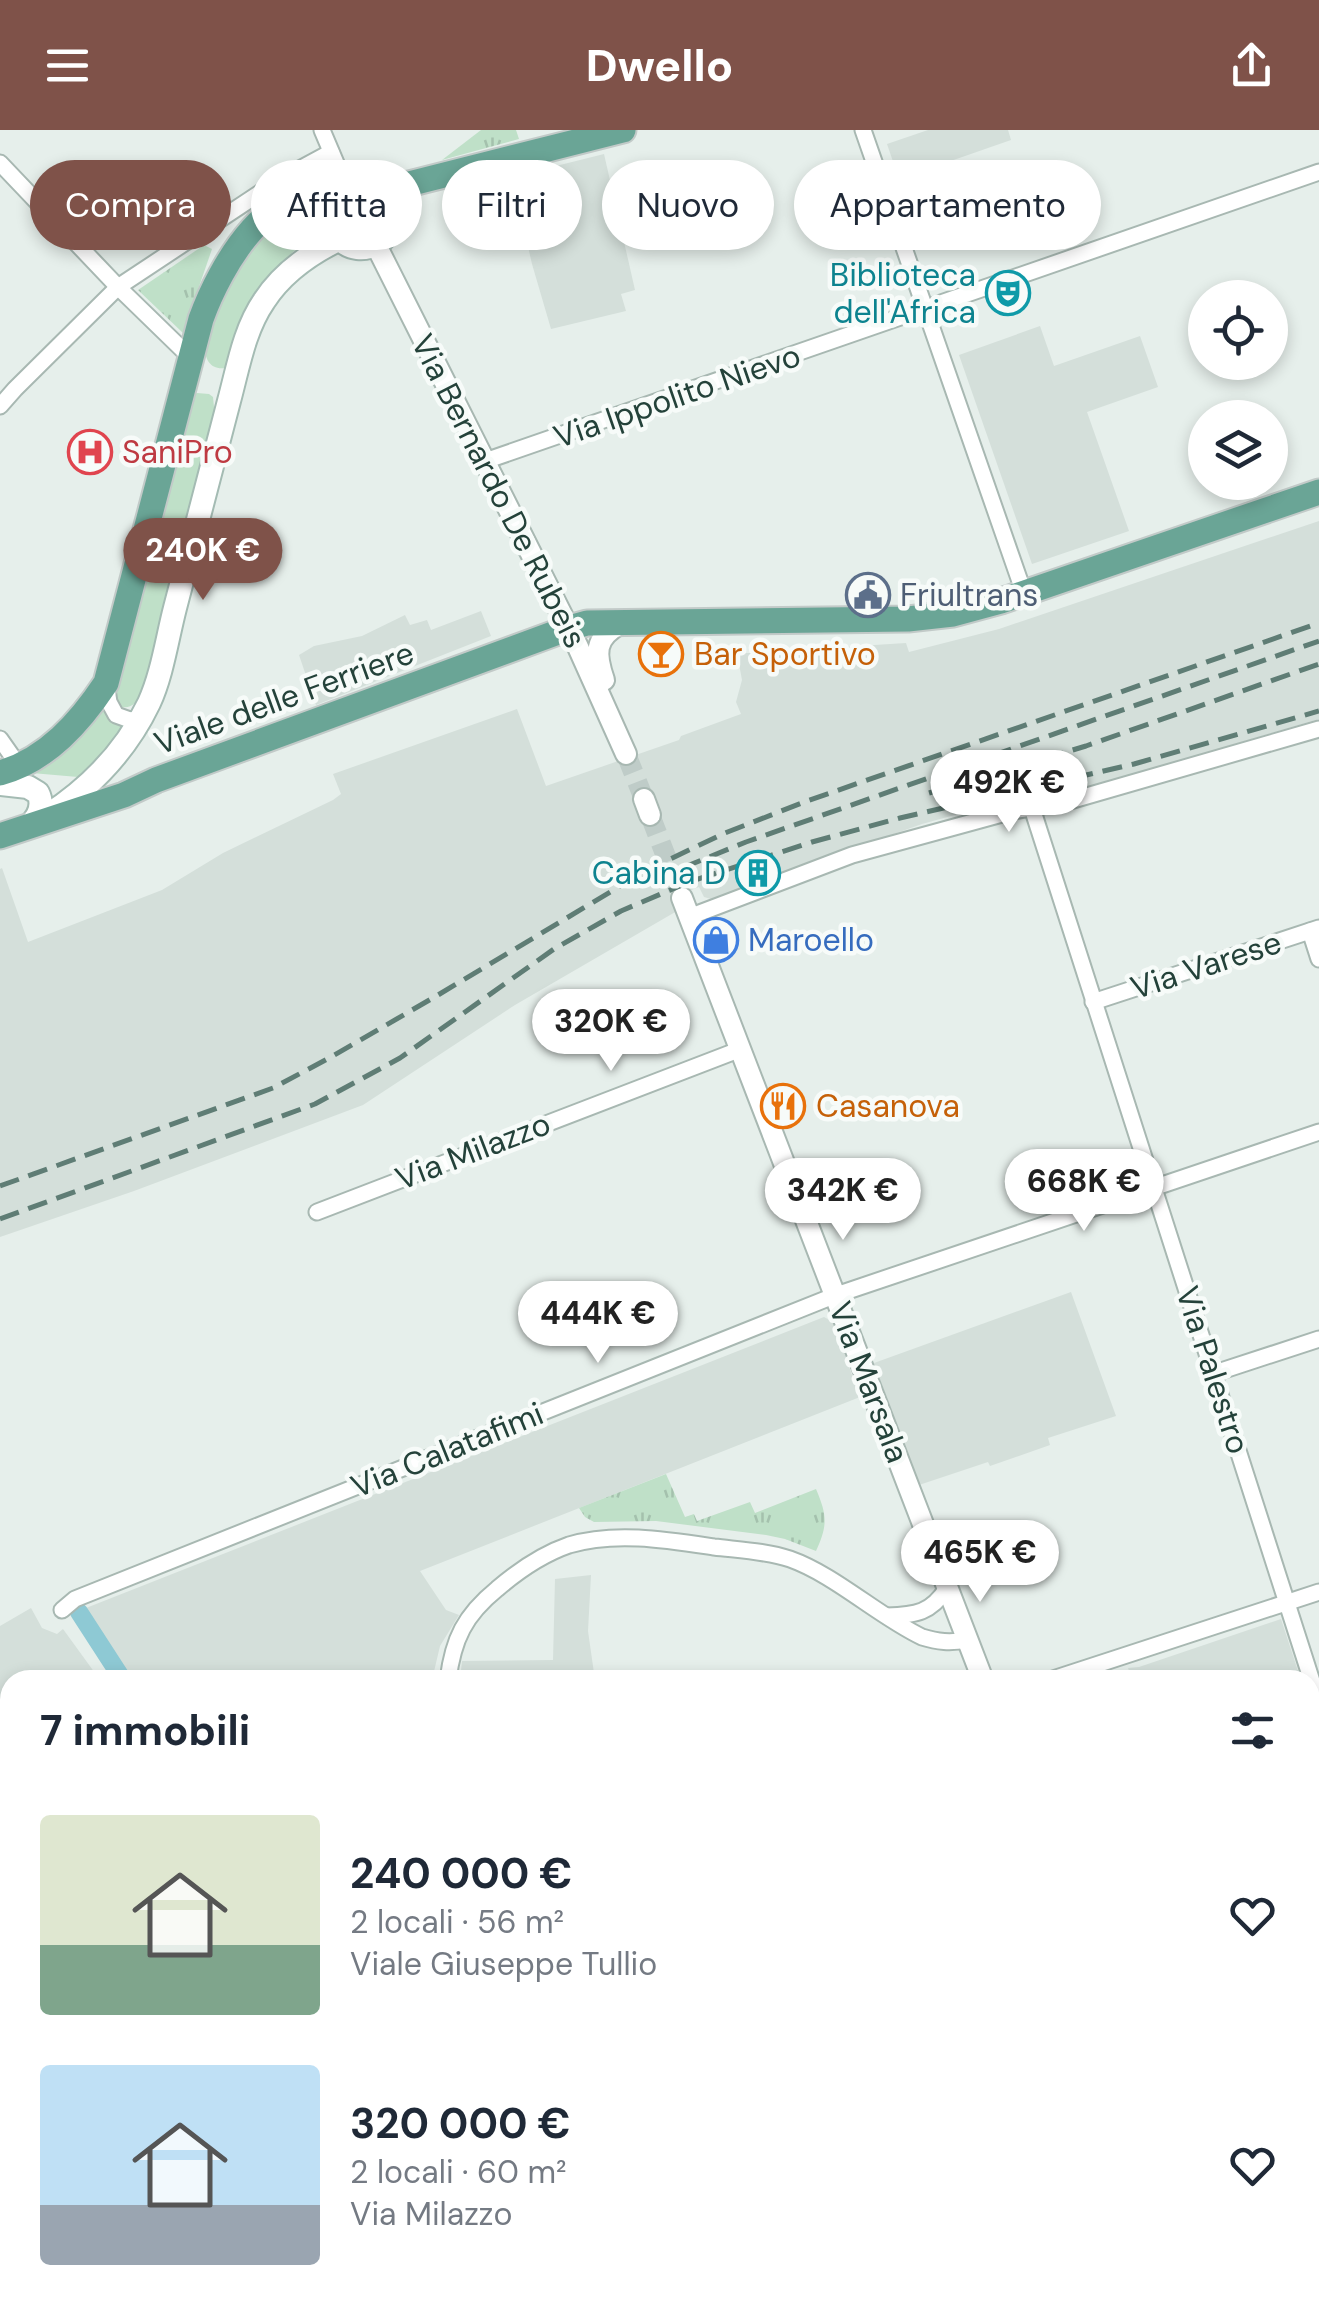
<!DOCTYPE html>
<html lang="it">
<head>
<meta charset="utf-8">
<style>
  :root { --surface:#fff; --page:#f6f6f7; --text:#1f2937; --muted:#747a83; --accent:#7f5249 }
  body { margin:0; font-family:"DM Sans",sans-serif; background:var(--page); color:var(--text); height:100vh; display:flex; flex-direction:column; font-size:38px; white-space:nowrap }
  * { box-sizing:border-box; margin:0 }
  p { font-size:32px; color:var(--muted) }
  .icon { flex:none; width:55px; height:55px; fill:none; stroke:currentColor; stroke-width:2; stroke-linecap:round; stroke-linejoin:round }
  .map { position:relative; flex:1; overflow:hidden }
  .panel { position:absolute; left:0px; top:1540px; width:1320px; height:640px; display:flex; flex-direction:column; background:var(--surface); border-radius:30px 30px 0 0; box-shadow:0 5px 15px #0003 }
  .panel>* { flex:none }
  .banner { position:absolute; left:30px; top:30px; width:1260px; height:90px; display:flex; gap:20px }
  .tools { position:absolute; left:1188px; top:150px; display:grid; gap:20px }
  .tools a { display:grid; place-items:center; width:100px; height:100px; border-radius:50%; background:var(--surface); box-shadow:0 5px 15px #0003; font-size:50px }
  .price { position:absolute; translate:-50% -85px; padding:0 22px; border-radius:35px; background:#fff; color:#222; font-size:32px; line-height:65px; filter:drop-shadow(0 2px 5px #0008) }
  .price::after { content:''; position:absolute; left:50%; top:60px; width:30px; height:22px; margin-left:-15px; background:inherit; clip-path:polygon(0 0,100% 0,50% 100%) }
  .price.current { background:var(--accent); color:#fff }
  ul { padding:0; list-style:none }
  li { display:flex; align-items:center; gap:30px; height:250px; padding:0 40px }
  li span { display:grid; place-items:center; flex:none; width:280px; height:200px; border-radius:10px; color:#555 }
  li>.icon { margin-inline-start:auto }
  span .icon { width:120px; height:120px; fill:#fffc; stroke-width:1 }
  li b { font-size:42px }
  h2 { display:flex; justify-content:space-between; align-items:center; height:120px; padding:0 40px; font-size:42px }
  .pill { padding:0 35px; border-radius:45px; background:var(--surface); box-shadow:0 5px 15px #0003; font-size:35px; line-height:90px }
  .pill.current { background:var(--accent); color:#fff }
  header { display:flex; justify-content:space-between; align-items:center; height:130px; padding:0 40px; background:var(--accent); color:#fff; font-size:45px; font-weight:800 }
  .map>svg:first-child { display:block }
  .built { fill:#d4dfda }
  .grass { fill:url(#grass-tufts) }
  .forest { fill:url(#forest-firs) }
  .park { fill:#bfe0c8 }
  .garden { fill:url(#garden-dots) }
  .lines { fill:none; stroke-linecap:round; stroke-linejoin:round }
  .canal { stroke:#8ec9d4; stroke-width:18 }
  .tertiary-tunnel { stroke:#bfccc8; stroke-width:20; stroke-dasharray:20 10; stroke-linecap:butt }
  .minor-casing { stroke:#a8b8b2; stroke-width:19 }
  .tertiary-casing { stroke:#a8b8b2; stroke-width:24 }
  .secondary-casing { stroke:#a4bbb3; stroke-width:26 }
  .primary-casing { stroke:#c2cac8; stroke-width:29 }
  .minor { stroke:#fff; stroke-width:15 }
  .tertiary { stroke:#fff; stroke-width:20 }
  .secondary { stroke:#fff; stroke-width:22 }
  .primary { stroke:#6aa596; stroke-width:25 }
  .rail { stroke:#5f7d75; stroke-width:5; stroke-dasharray:20 10; stroke-linecap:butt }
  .labels { text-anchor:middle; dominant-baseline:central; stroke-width:9; stroke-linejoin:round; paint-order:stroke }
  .culture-label { font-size:32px; fill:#0d838f; stroke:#f7fbf9; text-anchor:end }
  .street-label { font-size:32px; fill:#24423a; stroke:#f7fbf9 }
  .health-label { font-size:32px; fill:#be3a42; stroke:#f7fbf9; text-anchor:start }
  .service-label { font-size:32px; fill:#4e5e75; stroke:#f7fbf9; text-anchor:start }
  .food-label { font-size:32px; fill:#c56008; stroke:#f7fbf9; text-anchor:start }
  .shop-label { font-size:32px; fill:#366cbe; stroke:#f7fbf9; text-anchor:start }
</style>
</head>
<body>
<header><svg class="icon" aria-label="menu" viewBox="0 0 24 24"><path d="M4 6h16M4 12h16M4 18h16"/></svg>Dwello<svg class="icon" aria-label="share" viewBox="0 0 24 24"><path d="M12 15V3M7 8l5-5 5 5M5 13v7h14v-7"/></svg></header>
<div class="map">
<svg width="1319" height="2180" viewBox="0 0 1319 2180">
  <defs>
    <pattern id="grass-tufts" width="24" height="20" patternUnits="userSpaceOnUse" patternTransform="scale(2.5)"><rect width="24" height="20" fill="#bfe0c8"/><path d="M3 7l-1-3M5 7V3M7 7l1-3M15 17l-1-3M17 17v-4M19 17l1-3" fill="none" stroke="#a4c1ad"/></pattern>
    <pattern id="forest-firs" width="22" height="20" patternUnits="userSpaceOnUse" patternTransform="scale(2.5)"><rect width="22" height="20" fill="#bfe0c8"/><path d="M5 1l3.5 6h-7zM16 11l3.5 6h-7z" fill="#a4c1ad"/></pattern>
    <pattern id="garden-dots" width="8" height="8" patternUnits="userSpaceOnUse" patternTransform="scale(2.5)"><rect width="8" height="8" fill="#bfe0c8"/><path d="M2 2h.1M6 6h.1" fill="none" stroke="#a4c1ad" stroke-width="1.8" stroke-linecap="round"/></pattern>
  </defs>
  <rect width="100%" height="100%" fill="#e6efeb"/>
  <g class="built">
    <polygon points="928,0 1008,0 1011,10 899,49 887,14"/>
    <polygon points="604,24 635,160 621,164 626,181 551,199 532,134 512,47"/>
    <polygon points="1040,196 1054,236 1140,206 1158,257 1087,282 1129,401 1032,434 959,225"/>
    <polygon points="1319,391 1319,589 1093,656 1023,666 922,694 711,769 704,767 699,757 673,767 677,781 515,875 363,975 134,1061 0,1107 0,739 2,738 28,812 162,760 223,723 333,670 341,664 333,644 517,579 546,656 679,610 681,606 741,584 736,572 742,550 737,523 803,523 827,518 906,513 909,522 999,499"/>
    <polygon points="481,481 491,506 316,575 299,525 314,516 362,506 405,485 410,495 427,490 431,500"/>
    <polygon points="1071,1162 1116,1286 1048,1308 1050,1315 990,1336 988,1332 919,1355 874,1233"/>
    <polygon points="824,1187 833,1192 860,1267 420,1441 446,1480 459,1485 440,1516 432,1550 112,1550 125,1539 86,1478"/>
    <polygon points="591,1445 588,1501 595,1550 460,1550 462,1531 553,1530 555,1449"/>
    <polygon points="31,1478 42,1498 57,1504 63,1499 100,1550 10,1550 10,1658 0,1665 0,1496"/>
    <polygon points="1281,1489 1301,1550 1132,1550 1128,1538 1139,1537"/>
    <polygon points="563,2170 667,2170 640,2180 559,2180 566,2175"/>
  </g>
  <g class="grass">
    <polygon points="481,0 516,0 519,9 442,30"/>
    <polygon points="204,115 212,119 183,203 138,160"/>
    <path d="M 666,1344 L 685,1387 L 694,1384 L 697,1391 L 750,1372 L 755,1383 L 816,1359 C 827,1385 828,1395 816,1421 L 785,1409 L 766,1405 L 656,1391 L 594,1392 L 585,1387 L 579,1378 Z"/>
    <polygon points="10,2104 10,2170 38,2170 18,2180 0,2180 0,2109"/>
    <polygon points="179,2170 368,2170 370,2180 182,2180"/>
  </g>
  <polygon class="forest" points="38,2170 179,2170 182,2180 18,2180"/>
  <g class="park">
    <path d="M 309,73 L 314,76 L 320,88 C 317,108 288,123 274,140 C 253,167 242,202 228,233 L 225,238 C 209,240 204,227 205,214 L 231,142 L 284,80 Z"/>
    <path d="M 197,263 L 209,264 L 213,267 L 215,287 L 149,537 C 143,554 140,584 118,576 L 114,561 L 192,266 Z"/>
    <polygon points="104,574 118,593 126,600 87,642 78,647 20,642"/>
  </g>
  <circle class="garden" cx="362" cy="86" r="20"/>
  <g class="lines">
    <g class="canal">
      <polyline points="79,1482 123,1550"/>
      <polyline points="0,1766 10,1759"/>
      <polyline points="553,2170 560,2180"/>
    </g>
    <g class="tertiary-tunnel">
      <polyline points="626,624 644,669"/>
      <polyline points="650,685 682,768"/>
    </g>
    <defs>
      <g id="minor">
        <polyline points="322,0 347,59"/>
        <polyline points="863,0 1024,463"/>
        <polyline points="0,33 118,157 190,227"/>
        <polyline points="0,276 15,259 118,157 281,49 331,22"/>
        <polyline points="485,331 1319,42"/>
        <polyline points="106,553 109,572 116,585 130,590 140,588"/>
        <polyline points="0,609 19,636"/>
        <polyline points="1032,678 1319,1573"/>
        <polyline points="689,787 852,725 1013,681 1066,672 1319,599"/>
        <polyline points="1310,801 1319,829"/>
        <polyline points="1093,872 1319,798"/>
        <polyline points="317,1082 741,919"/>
        <polyline points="1215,1243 1319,1209"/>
        <polyline points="62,1480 75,1469 836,1165 1319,1002"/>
        <path d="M 887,1486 C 916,1485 931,1483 947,1458"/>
        <path d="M 448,1550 C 453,1509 465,1485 497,1459 C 518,1441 543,1424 569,1415 C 615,1401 668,1410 714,1417 C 739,1420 766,1421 790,1429 C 835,1445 878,1486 922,1507 C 938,1512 950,1513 967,1510"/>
        <polyline points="1050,1550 1319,1462"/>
        <polyline points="1310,1651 1319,1648"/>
        <polyline points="446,2170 447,2180"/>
        <polyline points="1045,2170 1048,2180"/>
        <polyline points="974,2180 1003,2170"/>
      </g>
      <g id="tertiary">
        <polyline points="376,115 578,517 626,624"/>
        <path d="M 604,550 C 595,524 594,508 620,494"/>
        <polyline points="644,669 650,685"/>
        <polyline points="682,768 983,1550"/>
        <polyline points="1205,2170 1208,2180"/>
      </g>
      <g id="secondary">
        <path d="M 339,65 C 331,77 328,89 335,102 C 358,143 420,98 381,61"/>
        <path d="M 0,654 L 28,657 L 38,663 C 44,675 39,686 30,695"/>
        <path d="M 48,685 C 91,657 126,621 149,573 C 162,545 167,509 175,478 C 193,409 211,340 229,271 C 238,238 244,200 264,171 C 282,143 311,123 340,109"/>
      </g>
      <g id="primary">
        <path d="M 0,643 C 47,630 80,592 106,553 L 201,189 C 220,136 272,45 339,65 C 353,54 366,53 381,61 L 623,0"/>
        <polyline points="0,706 124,665 156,650 569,498 587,493 908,489 953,484 1001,471 1319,362"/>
      </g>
    </defs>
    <use href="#minor" class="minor-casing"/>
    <use href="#tertiary" class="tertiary-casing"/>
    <use href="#secondary" class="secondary-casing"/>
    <use href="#primary" class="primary-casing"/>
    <use href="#minor" class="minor"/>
    <use href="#tertiary" class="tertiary"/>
    <use href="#secondary" class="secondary"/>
    <use href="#primary" class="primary"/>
    <g class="rail">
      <polyline points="929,663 1086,616 1319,534"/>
      <polyline points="682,738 746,712 1319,511"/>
      <polyline points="0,1056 273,958 331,927 438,865 647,740 725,703 807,671 1319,493"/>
      <polyline points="0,1089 315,974 400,928 554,819 621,781 689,752 812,712 900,688 1134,634 1319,581"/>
    </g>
  </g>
  <defs>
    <symbol id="theatre-ring" viewBox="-11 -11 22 22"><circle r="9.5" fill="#f7fbf9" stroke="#0f9aa8" stroke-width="1.5"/><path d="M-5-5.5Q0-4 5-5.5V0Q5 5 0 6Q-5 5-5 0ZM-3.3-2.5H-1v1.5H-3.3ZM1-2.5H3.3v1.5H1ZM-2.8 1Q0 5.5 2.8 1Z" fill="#0f9aa8"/></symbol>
    <symbol id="hospital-ring" viewBox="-11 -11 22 22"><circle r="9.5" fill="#f7fbf9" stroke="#e0444e" stroke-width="1.5"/><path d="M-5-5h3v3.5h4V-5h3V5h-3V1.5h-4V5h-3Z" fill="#e0444e"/></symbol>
    <symbol id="civic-ring" viewBox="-11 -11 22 22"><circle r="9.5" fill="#f7fbf9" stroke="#5c6f8a" stroke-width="1.5"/><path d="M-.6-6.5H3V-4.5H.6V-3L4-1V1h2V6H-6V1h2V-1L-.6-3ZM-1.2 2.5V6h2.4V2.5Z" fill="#5c6f8a"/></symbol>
    <symbol id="bar-ring" viewBox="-11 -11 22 22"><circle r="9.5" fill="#f7fbf9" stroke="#e8710a" stroke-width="1.5"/><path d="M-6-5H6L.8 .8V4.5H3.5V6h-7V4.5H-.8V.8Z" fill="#e8710a"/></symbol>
    <symbol id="building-ring" viewBox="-11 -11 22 22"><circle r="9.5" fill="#f7fbf9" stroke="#0f9aa8" stroke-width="1.5"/><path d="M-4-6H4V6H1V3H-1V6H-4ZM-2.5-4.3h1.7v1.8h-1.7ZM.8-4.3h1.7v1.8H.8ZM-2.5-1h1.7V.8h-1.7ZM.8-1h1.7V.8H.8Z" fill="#0f9aa8"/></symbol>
    <symbol id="shop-ring" viewBox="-11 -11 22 22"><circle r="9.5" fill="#f7fbf9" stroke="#3f7fe0" stroke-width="1.5"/><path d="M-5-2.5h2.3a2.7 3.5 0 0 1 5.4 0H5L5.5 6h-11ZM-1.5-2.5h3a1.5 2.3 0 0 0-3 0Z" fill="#3f7fe0"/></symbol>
    <symbol id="restaurant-ring" viewBox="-11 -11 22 22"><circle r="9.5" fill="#f7fbf9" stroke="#e8710a" stroke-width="1.5"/><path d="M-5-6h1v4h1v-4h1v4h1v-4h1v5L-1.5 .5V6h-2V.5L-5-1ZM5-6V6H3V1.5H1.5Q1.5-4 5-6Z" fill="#e8710a"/></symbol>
  </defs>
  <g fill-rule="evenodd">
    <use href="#theatre-ring" x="983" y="138" width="50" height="50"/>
    <use href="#hospital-ring" x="65" y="297" width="50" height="50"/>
    <use href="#civic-ring" x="843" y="440" width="50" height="50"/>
    <use href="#bar-ring" x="636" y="499" width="50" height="50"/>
    <use href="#building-ring" x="733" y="718" width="50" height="50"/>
    <use href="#shop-ring" x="691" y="785" width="50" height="50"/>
    <use href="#restaurant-ring" x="758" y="951" width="50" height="50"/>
  </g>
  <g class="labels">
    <g class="culture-label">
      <text x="976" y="145">Biblioteca<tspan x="976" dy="37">dell'Africa</tspan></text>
      <text x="726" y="743">Cabina D</text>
    </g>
    <g class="street-label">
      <text transform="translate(677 266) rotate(-19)">Via Ippolito Nievo</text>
      <text transform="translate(499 361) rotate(63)">Via Bernardo De Rubeis</text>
      <text transform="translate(284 568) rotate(-20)">Viale delle Ferriere</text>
      <text transform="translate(1206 835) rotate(-18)">Via Varese</text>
      <text transform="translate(473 1021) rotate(-21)">Via Milazzo</text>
      <text transform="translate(1213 1240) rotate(72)">Via Palestro</text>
      <text transform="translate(869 1252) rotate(69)">Via Marsala</text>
      <text transform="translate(447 1320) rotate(-22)">Via Calatafimi</text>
    </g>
    <g class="health-label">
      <text x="122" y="322">SaniPro</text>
    </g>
    <g class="service-label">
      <text x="900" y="465">Friultrans</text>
    </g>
    <g class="food-label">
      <text x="694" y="524">Bar Sportivo</text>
      <text x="816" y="976">Casanova</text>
    </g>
    <g class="shop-label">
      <text x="748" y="810">Maroello</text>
    </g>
  </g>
</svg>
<div class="tools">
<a><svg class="icon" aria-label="locate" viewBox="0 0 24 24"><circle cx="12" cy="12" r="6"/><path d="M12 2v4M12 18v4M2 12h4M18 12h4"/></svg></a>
<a><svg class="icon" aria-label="layers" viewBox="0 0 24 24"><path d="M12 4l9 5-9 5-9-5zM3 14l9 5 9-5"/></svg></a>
</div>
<b class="price current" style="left:203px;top:473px">240K €</b>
<b class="price" style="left:1009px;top:705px">492K €</b>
<b class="price" style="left:611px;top:944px">320K €</b>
<b class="price" style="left:1084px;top:1104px">668K €</b>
<b class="price" style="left:843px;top:1113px">342K €</b>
<b class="price" style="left:598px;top:1236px">444K €</b>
<b class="price" style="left:980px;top:1475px">465K €</b>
<div class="banner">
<a class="pill current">Compra</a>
<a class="pill">Affitta</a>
<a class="pill">Filtri</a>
<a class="pill">Nuovo</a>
<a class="pill">Appartamento</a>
</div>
<section class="panel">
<h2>7 immobili<svg class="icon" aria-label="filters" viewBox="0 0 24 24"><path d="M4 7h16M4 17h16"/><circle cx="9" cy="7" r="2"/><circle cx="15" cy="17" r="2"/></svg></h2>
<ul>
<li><span style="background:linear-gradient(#dfe7d0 65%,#7fa58c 0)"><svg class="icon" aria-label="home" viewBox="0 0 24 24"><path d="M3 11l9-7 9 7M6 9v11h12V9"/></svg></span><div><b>240 000 €</b><p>2 locali · 56 m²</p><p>Viale Giuseppe Tullio</p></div><svg class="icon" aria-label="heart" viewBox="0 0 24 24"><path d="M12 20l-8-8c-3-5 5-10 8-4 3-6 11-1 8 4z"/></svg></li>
<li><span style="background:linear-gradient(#bfe0f5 70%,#9aa5b1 0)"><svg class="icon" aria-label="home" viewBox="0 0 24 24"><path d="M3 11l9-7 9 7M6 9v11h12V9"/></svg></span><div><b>320 000 €</b><p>2 locali · 60 m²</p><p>Via Milazzo</p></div><svg class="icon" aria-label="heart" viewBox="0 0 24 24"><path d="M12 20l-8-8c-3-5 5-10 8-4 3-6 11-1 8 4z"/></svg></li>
</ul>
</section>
</div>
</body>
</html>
